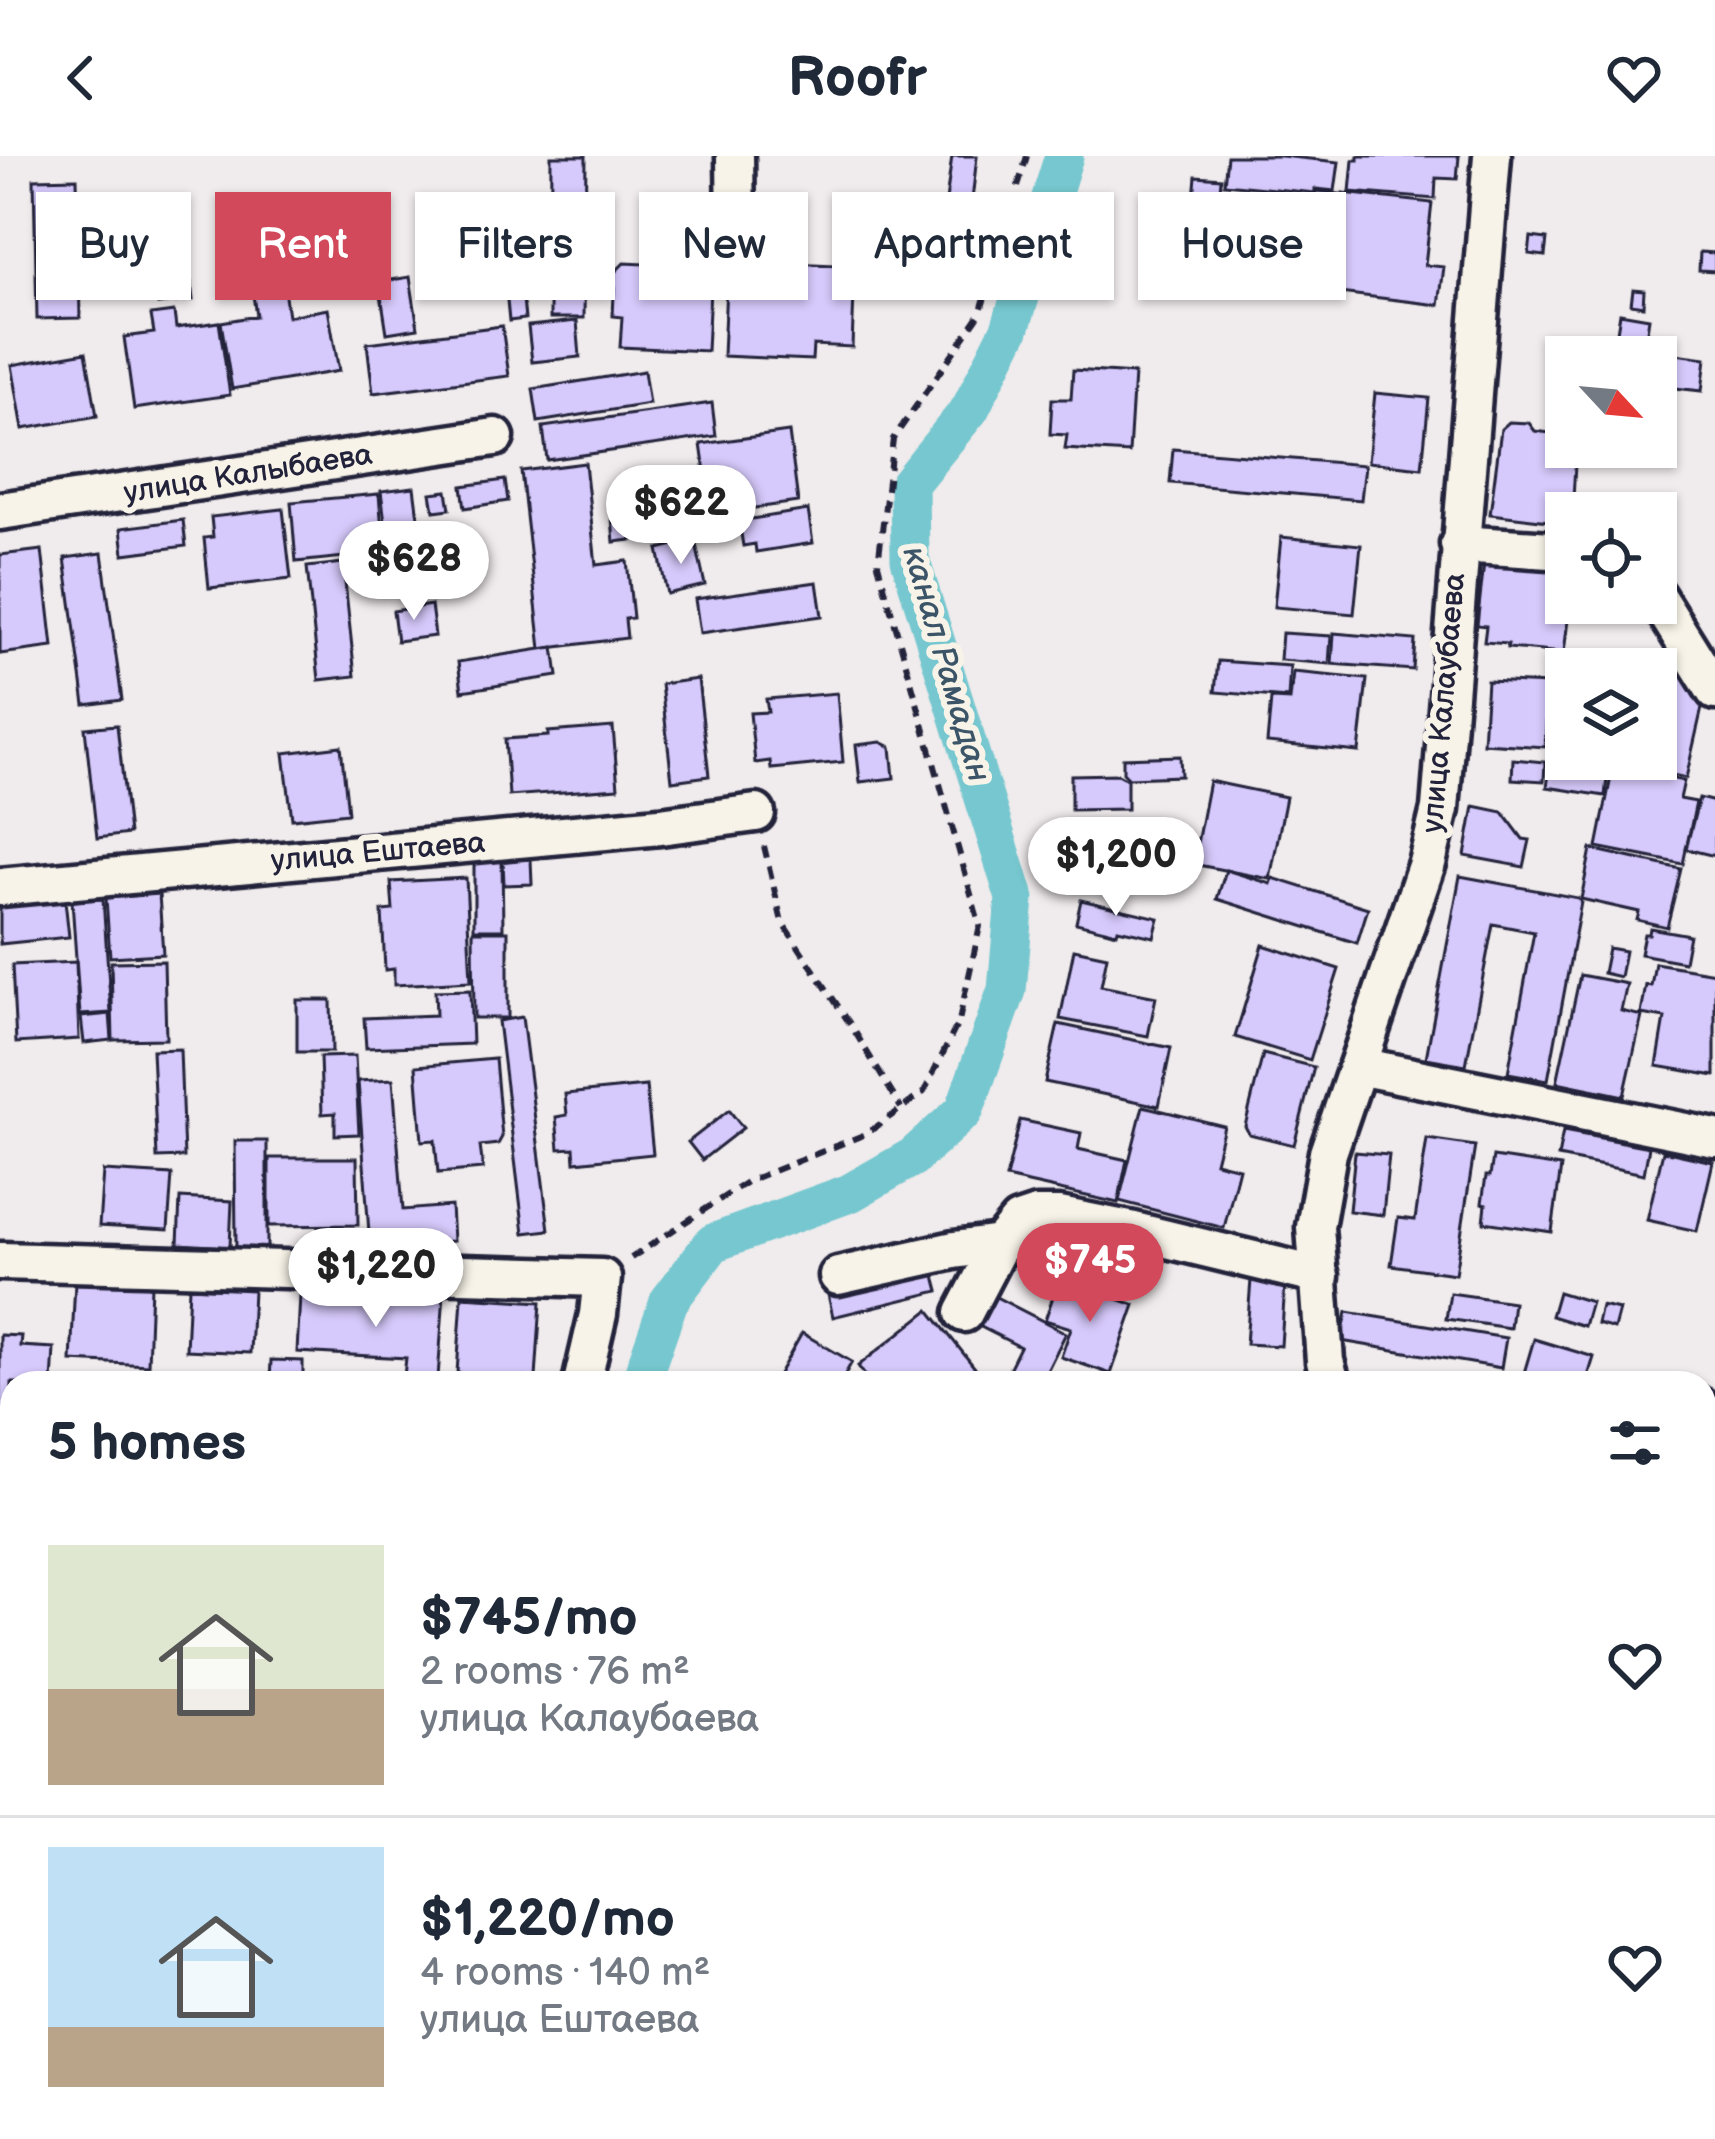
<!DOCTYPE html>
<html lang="en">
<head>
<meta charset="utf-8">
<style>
  :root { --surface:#fff; --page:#f6f6f7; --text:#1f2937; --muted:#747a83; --line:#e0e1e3; --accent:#d1495b }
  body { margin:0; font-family:"Balsamiq Sans",sans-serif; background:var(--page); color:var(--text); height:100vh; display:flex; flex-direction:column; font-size:45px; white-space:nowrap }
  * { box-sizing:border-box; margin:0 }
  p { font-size:39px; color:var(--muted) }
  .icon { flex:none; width:66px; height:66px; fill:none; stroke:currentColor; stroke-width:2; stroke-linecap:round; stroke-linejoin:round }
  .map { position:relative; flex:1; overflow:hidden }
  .details { position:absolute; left:0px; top:1215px; width:1716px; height:768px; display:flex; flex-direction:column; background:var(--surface); border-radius:36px 36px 0 0; box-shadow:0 3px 9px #0004 }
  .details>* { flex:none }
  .hud { position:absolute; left:36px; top:36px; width:1644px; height:108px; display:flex; gap:24px }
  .needle { width:78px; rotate:116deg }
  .buttons { position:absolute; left:1545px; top:180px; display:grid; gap:24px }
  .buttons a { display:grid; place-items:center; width:132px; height:132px; border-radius:0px; background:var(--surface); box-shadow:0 3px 9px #0004; font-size:60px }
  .price { position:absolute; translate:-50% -102px; padding:0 27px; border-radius:42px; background:#fff; color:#222; font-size:39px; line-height:78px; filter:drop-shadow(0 3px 6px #0008) }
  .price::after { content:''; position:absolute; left:50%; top:72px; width:36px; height:27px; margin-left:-18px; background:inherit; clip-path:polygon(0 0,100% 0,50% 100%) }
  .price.selected { background:var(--accent); color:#fff }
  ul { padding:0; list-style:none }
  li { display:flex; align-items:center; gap:36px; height:300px; padding:0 48px }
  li+li { border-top:3px solid var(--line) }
  li span { display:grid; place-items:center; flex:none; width:336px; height:240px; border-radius:0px; color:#555 }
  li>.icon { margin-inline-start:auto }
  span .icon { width:144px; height:144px; fill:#fffc; stroke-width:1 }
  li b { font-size:51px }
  h2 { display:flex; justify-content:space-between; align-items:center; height:144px; padding:0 48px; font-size:51px }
  .tag { padding:0 42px; border-radius:0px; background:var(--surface); box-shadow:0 3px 9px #0004; font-size:42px; line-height:108px }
  .tag.selected { background:var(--accent); color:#fff }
  header { display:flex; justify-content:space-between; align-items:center; height:156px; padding:0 48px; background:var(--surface); font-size:54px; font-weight:700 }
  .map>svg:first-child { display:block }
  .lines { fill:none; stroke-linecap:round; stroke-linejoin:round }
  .canal { stroke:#76c7cf; stroke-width:39 }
  .building { fill:#d6c9fb; stroke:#22223b; stroke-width:3 }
  .street-casing { stroke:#22223b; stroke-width:45 }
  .path { stroke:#22223b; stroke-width:6; stroke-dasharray:12 9; stroke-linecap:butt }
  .street { stroke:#f7f3e8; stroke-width:36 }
  .labels { text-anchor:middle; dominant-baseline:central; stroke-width:12; stroke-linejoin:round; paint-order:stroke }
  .street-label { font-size:30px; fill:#22223b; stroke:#f7f3e8 }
  .water-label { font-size:33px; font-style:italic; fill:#3b5467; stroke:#f7f3e8 }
</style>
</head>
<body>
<header><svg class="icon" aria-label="back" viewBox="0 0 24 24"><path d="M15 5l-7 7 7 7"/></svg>Roofr<svg class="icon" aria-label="heart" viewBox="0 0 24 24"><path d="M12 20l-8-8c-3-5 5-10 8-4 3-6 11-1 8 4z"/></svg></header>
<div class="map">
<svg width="1715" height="1983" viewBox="0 0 1715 1983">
  <rect width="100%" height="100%" fill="#f0ebec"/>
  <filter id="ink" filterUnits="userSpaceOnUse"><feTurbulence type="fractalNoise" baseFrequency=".00833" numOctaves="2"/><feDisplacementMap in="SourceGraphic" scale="24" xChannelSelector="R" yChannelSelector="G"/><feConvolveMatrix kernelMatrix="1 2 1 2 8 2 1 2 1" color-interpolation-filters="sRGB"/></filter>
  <g filter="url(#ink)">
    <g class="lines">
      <g class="canal">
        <polyline points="640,1227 669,1145 713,1087 850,1037 913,1001 964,955 1007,834 1015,742 910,403 909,328 970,253 1010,173 1064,0"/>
        <polyline points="782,1983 788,1971"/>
      </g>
    </g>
    <g class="building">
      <polygon points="551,0 586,0 584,162 550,162"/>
      <polygon points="952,0 977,0 969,71 943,67"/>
      <polygon points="1227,0 1281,0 1339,6 1335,35 1315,33 1315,37 1224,28"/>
      <polygon points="1358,0 1459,0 1457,23 1436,22 1435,43 1350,36 1353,4 1358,4"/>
      <polygon points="1196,20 1221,22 1214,112 1188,109"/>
      <polygon points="77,22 80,162 37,163 34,23"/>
      <polygon points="1316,35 1340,38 1329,133 1306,131"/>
      <polygon points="1343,37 1432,47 1425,109 1444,111 1439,149 1331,136"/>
      <polygon points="184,67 193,144 158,148 149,71"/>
      <polygon points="1281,78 1306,81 1301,123 1276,121"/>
      <polygon points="1531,81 1547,83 1545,100 1529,98"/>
      <polygon points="1700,96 1715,97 1715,115 1699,114"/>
      <polygon points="727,104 855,110 852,191 813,189 812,204 723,200"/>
      <polygon points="624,107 711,111 707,195 620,191 622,161 613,160 615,116"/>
      <polygon points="520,113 525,163 509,165 505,124"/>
      <polygon points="410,121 418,172 387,177 379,126"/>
      <polygon points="1633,133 1644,134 1643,150 1631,148"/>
      <polygon points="284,134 288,160 328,153 339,215 232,233 221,166 256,160 253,139"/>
      <polygon points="174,156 176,172 219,166 230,239 134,253 124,181 154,177 151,159"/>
      <polygon points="1620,157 1649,162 1643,201 1613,201"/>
      <polygon points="577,165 580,201 532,206 528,170"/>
      <polygon points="502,170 509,220 373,237 367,187"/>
      <polygon points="1645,194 1706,202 1702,235 1665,231 1664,236 1656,235 1656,201 1644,201"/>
      <polygon points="86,196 97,260 23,273 12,209"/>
      <polygon points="1073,214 1134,218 1129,297 1065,293 1067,279 1050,278 1052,243 1071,243"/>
      <polygon points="644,215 649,248 538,266 533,233"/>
      <polygon points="1375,237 1429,242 1422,312 1368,306"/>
      <polygon points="1656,237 1663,238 1658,272 1656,272"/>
      <polygon points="712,247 716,280 547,304 543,271"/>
      <polygon points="1509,266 1529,267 1535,275 1566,279 1566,291 1576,291 1573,343 1570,342 1566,367 1490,358 1501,273"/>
      <polygon points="789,276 798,346 711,358 701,288"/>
      <polygon points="1173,293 1365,309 1361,344 1170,327"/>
      <polygon points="585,307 596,409 627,405 633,462 625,463 627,482 541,493 521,315"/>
      <polygon points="505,324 508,345 465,352 462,330"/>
      <polygon points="414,331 422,392 389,397 381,335"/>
      <polygon points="447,335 450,353 434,355 431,337"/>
      <polygon points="379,338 384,397 296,406 291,346"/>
      <polygon points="695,339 700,376 614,386 611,349"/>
      <polygon points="283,353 291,423 209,432 204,382 213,381 211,361"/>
      <polygon points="808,354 813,387 756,396 755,388 743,390 739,365"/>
      <polygon points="183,364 186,390 124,398 121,372"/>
      <polygon points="1281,381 1361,389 1354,458 1274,451"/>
      <polygon points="695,384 705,429 667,438 658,393"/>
      <polygon points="42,394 53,491 0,498 0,399"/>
      <polygon points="102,397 122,544 85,549 65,402"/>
      <polygon points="1484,406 1566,415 1566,447 1570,447 1564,497 1507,492 1508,488 1484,486 1486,470 1477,469"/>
      <polygon points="343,407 355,520 319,524 307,411"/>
      <polygon points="817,426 822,460 700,477 695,443"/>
      <polygon points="431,449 435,480 397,485 393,455"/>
      <polygon points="1282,477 1331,480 1329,508 1280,504"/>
      <polygon points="1334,477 1415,484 1413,514 1332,508"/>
      <polygon points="554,491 558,520 462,535 458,506"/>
      <polygon points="1218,505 1290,510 1288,542 1215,536"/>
      <polygon points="1678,509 1704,543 1686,622 1654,615"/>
      <polygon points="1293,516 1367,523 1359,596 1267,587 1271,543 1290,544"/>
      <polygon points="698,523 709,620 672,625 661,528"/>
      <polygon points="1487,525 1548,528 1545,591 1483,587"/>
      <polygon points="837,537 843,606 771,613 770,605 755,607 750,557 768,556 766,543"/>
      <polygon points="117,569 129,678 97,682 85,572"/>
      <polygon points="613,571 618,632 509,640 505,583 548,580 548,576"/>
      <polygon points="881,586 891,591 894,622 860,626 856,589"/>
      <polygon points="341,590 348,657 292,663 284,597"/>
      <polygon points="1552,597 1566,599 1566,603 1609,605 1605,640 1547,631"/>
      <polygon points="1180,600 1181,620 1129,622 1123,616 1123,602"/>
      <polygon points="1513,603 1545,606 1544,625 1512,623"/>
      <polygon points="1613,611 1684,625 1680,643 1696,646 1683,708 1597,691"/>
      <polygon points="1118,618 1127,623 1127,653 1071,654 1071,619"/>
      <polygon points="1209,625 1286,641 1270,723 1193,708"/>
      <polygon points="1699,642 1715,646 1715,700 1686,693"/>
      <polygon points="1474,650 1503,656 1523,683 1530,684 1524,711 1465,700"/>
      <polygon points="1591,693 1681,713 1667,771 1637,764 1639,756 1581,743"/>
      <polygon points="502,703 503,773 474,773 474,704"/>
      <polygon points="531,703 532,728 504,729 503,704"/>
      <polygon points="1226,714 1271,728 1273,722 1368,752 1357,787 1217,743"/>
      <polygon points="1460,720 1578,742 1581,746 1548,924 1508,917 1534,776 1493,768 1466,909 1426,902"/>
      <polygon points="466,722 471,825 394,829 394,813 385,814 382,755 393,754 391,726"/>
      <polygon points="159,738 163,798 110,801 106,742"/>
      <polygon points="103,743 111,857 80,859 72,745"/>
      <polygon points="65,744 69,781 0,788 0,751"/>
      <polygon points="1081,744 1159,762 1154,781 1118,773 1117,777 1076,767"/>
      <polygon points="1650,772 1689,779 1684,806 1640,798 1644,778 1649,778"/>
      <polygon points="473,775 508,775 508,862 474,862"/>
      <polygon points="1263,789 1339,813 1310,904 1235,881"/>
      <polygon points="1608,792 1625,795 1620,821 1603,817"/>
      <polygon points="1074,793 1107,800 1101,830 1156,841 1148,880 1060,863"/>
      <polygon points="164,805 166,883 113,884 111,806"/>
      <polygon points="76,806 79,883 16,887 12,809"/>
      <polygon points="1655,807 1715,817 1715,920 1657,910 1665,862 1641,858 1646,829 1651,830"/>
      <polygon points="1580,819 1627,828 1621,855 1642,860 1624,940 1557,926"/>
      <polygon points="470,834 472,888 366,892 364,862 436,859 435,835"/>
      <polygon points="297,844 331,844 332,896 297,896"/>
      <polygon points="110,858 112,884 84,887 81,861"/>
      <polygon points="522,861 549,1074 524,1077 498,865"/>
      <polygon points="1058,868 1171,892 1159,950 1045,926"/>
      <polygon points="180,893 184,1001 157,1002 152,894"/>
      <polygon points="1263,898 1314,911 1294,989 1249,978 1245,970"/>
      <polygon points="355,900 359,978 335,979 335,957 322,958 320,901"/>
      <polygon points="495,903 502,981 498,988 480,990 483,1013 438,1017 435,984 422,985 416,910"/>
      <polygon points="393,923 403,1054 451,1050 453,1085 370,1091 358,925"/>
      <polygon points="646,930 653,998 575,1006 574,992 559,993 556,961 567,959 565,938"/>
      <polygon points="1143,950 1224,970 1215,1006 1239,1012 1224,1072 1119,1045"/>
      <polygon points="729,954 743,972 702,1004 688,986"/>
      <polygon points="1020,964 1081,977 1078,993 1127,1004 1118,1047 1006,1022"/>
      <polygon points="1563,975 1649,991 1644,1018 1558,1001"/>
      <polygon points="1427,983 1475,990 1455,1118 1391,1109 1398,1062 1415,1064"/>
      <polygon points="235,985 267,985 267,1092 236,1092"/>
      <polygon points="1663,995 1713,1006 1697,1075 1647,1064"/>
      <polygon points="1355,996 1389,999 1383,1059 1349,1055"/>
      <polygon points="1493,1001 1561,1011 1552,1076 1484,1066 1486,1048 1482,1047 1486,1020 1490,1020"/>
      <polygon points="269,1002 357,1002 358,1069 269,1070"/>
      <polygon points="103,1015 172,1019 168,1074 99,1070"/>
      <polygon points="180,1042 232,1045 230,1091 178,1088"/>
      <polygon points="1074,1079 1092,1083 1087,1102 1069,1097"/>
      <polygon points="932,1108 939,1135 833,1161 827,1134"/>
      <polygon points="1059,1123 1135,1149 1111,1218 1061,1201 1071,1172 1045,1164"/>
      <polygon points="1251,1124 1285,1127 1281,1190 1246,1188"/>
      <polygon points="75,1126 151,1129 148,1209 71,1205"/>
      <polygon points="189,1131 253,1134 250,1197 186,1194"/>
      <polygon points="412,1135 444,1137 438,1222 404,1220 406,1202 297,1196 300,1140 411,1147"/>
      <polygon points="1558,1136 1591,1146 1584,1170 1551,1160"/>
      <polygon points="1450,1137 1513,1146 1510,1172 1446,1163"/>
      <polygon points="994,1140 1066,1177 1041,1227 1031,1227 1008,1215 1020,1191 979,1170"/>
      <polygon points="462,1141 541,1146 536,1222 457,1217"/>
      <polygon points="1601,1150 1619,1154 1614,1173 1597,1168"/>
      <polygon points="929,1154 975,1212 956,1227 867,1227 869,1225 858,1210"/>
      <polygon points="1347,1156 1506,1182 1501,1212 1341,1185"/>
      <polygon points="802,1177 852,1206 840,1227 780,1227 775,1225"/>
      <polygon points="0,1179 21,1180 20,1190 54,1192 52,1227 12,1227 12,1283 0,1282"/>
      <polygon points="1534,1183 1594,1201 1586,1227 1521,1227"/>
      <polygon points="271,1204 303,1205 303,1227 270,1227"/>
      <polygon points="1704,1229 1715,1235 1706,1258 1704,1258"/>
      <polygon points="1704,1260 1709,1261 1706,1270 1715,1272 1715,1307 1705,1342"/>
      <polygon points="1704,1364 1715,1367 1713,1390 1704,1389"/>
      <polygon points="1704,1416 1715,1424 1710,1485 1704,1485"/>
      <polygon points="3,1474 12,1475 12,1536 0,1535"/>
      <polygon points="0,1537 12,1539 9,1609 0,1608"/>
      <polygon points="12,1702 12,1751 1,1748"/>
      <polygon points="1715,1704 1715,1769 1704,1771 1704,1705"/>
      <polygon points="6,1862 12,1864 12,1951 0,1947 0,1881"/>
      <polygon points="1,1969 33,1980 32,1983 0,1983"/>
      <polygon points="1062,1971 1100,1971 1094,1983 1057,1983"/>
      <polygon points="1107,1971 1174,1971 1201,1983 1122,1983 1105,1976"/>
      <polygon points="1228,1971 1284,1971 1283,1983 1227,1983"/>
      <polygon points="1422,1971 1458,1971 1459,1983 1423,1983"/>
      <polygon points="1598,1971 1607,1971 1609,1983 1532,1983 1532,1980"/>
      <polygon points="1615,1971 1689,1971 1689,1975 1616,1980"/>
      <polygon points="1300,1976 1323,1977 1322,1983 1300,1983"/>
    </g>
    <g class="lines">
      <defs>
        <g id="street">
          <polyline points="735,0 736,74"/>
          <polyline points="0,355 495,281"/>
          <polyline points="1459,388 1566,395"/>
          <polyline points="1656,440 1715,535"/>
          <polyline points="0,731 660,670 756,657"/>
          <polyline points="1358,910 1715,982"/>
          <polyline points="0,1105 602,1122 598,1158 582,1227"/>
          <polyline points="838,1120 954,1094 1000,1088"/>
          <polyline points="964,1157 1000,1088 1018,1066 1036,1060 1059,1060 1134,1075 1320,1120"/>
          <polyline points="1331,1227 1325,1205 1315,1071 1328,997 1427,707 1440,653 1492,0"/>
          <polyline points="0,1441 12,1442"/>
          <polyline points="0,1815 12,1815"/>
          <polyline points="1493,1971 1494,1983"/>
        </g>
      </defs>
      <use href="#street" class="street-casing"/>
      <g class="path">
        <polyline points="764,690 782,766 852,871 901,952"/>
        <polyline points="631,1102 748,1025 866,978 901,953 924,936 959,865 980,770 878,408 893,283 980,158 1027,0"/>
      </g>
      <use href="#street" class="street"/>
    </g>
  </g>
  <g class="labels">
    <g class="street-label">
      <text transform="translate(248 318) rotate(-9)">улица Калыбаева</text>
      <text transform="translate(1444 547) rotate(-85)">улица Калаубаева</text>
      <text transform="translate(378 696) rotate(-5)">улица Ештаева</text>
    </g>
    <g class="water-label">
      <text transform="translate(946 508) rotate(74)">канал Рамадан</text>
    </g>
  </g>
</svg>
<div class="buttons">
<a><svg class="needle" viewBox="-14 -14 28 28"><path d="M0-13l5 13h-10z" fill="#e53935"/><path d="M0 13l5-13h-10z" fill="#747a83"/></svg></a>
<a><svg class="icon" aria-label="locate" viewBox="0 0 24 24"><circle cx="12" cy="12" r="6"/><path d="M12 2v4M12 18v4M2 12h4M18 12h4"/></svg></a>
<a><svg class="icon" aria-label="layers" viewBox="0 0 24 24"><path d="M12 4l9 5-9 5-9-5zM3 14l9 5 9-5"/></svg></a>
</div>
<b class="price" style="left:681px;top:411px">$622</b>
<b class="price" style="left:414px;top:467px">$628</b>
<b class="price" style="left:1116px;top:763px">$1,200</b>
<b class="price selected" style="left:1090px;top:1169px">$745</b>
<b class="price" style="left:376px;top:1174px">$1,220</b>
<div class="hud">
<a class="tag">Buy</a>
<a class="tag selected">Rent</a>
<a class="tag">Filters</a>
<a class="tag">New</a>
<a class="tag">Apartment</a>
<a class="tag">House</a>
</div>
<section class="details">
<h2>5 homes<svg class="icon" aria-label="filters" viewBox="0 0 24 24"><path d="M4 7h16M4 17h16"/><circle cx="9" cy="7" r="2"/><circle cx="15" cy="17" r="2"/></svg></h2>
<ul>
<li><span style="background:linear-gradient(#dfe7d0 60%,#b9a48a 0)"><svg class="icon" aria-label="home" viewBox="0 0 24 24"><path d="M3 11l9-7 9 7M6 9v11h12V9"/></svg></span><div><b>$745/mo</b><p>2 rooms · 76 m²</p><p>улица Калаубаева</p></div><svg class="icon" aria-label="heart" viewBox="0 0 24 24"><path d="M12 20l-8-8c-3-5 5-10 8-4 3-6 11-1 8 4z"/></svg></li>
<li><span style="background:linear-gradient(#bfe0f5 75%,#b9a48a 0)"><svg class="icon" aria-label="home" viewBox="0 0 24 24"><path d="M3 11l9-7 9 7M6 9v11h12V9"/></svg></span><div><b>$1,220/mo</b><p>4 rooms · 140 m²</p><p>улица Ештаева</p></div><svg class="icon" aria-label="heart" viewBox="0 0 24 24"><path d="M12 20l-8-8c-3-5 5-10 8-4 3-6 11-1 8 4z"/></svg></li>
</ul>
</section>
</div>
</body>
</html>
